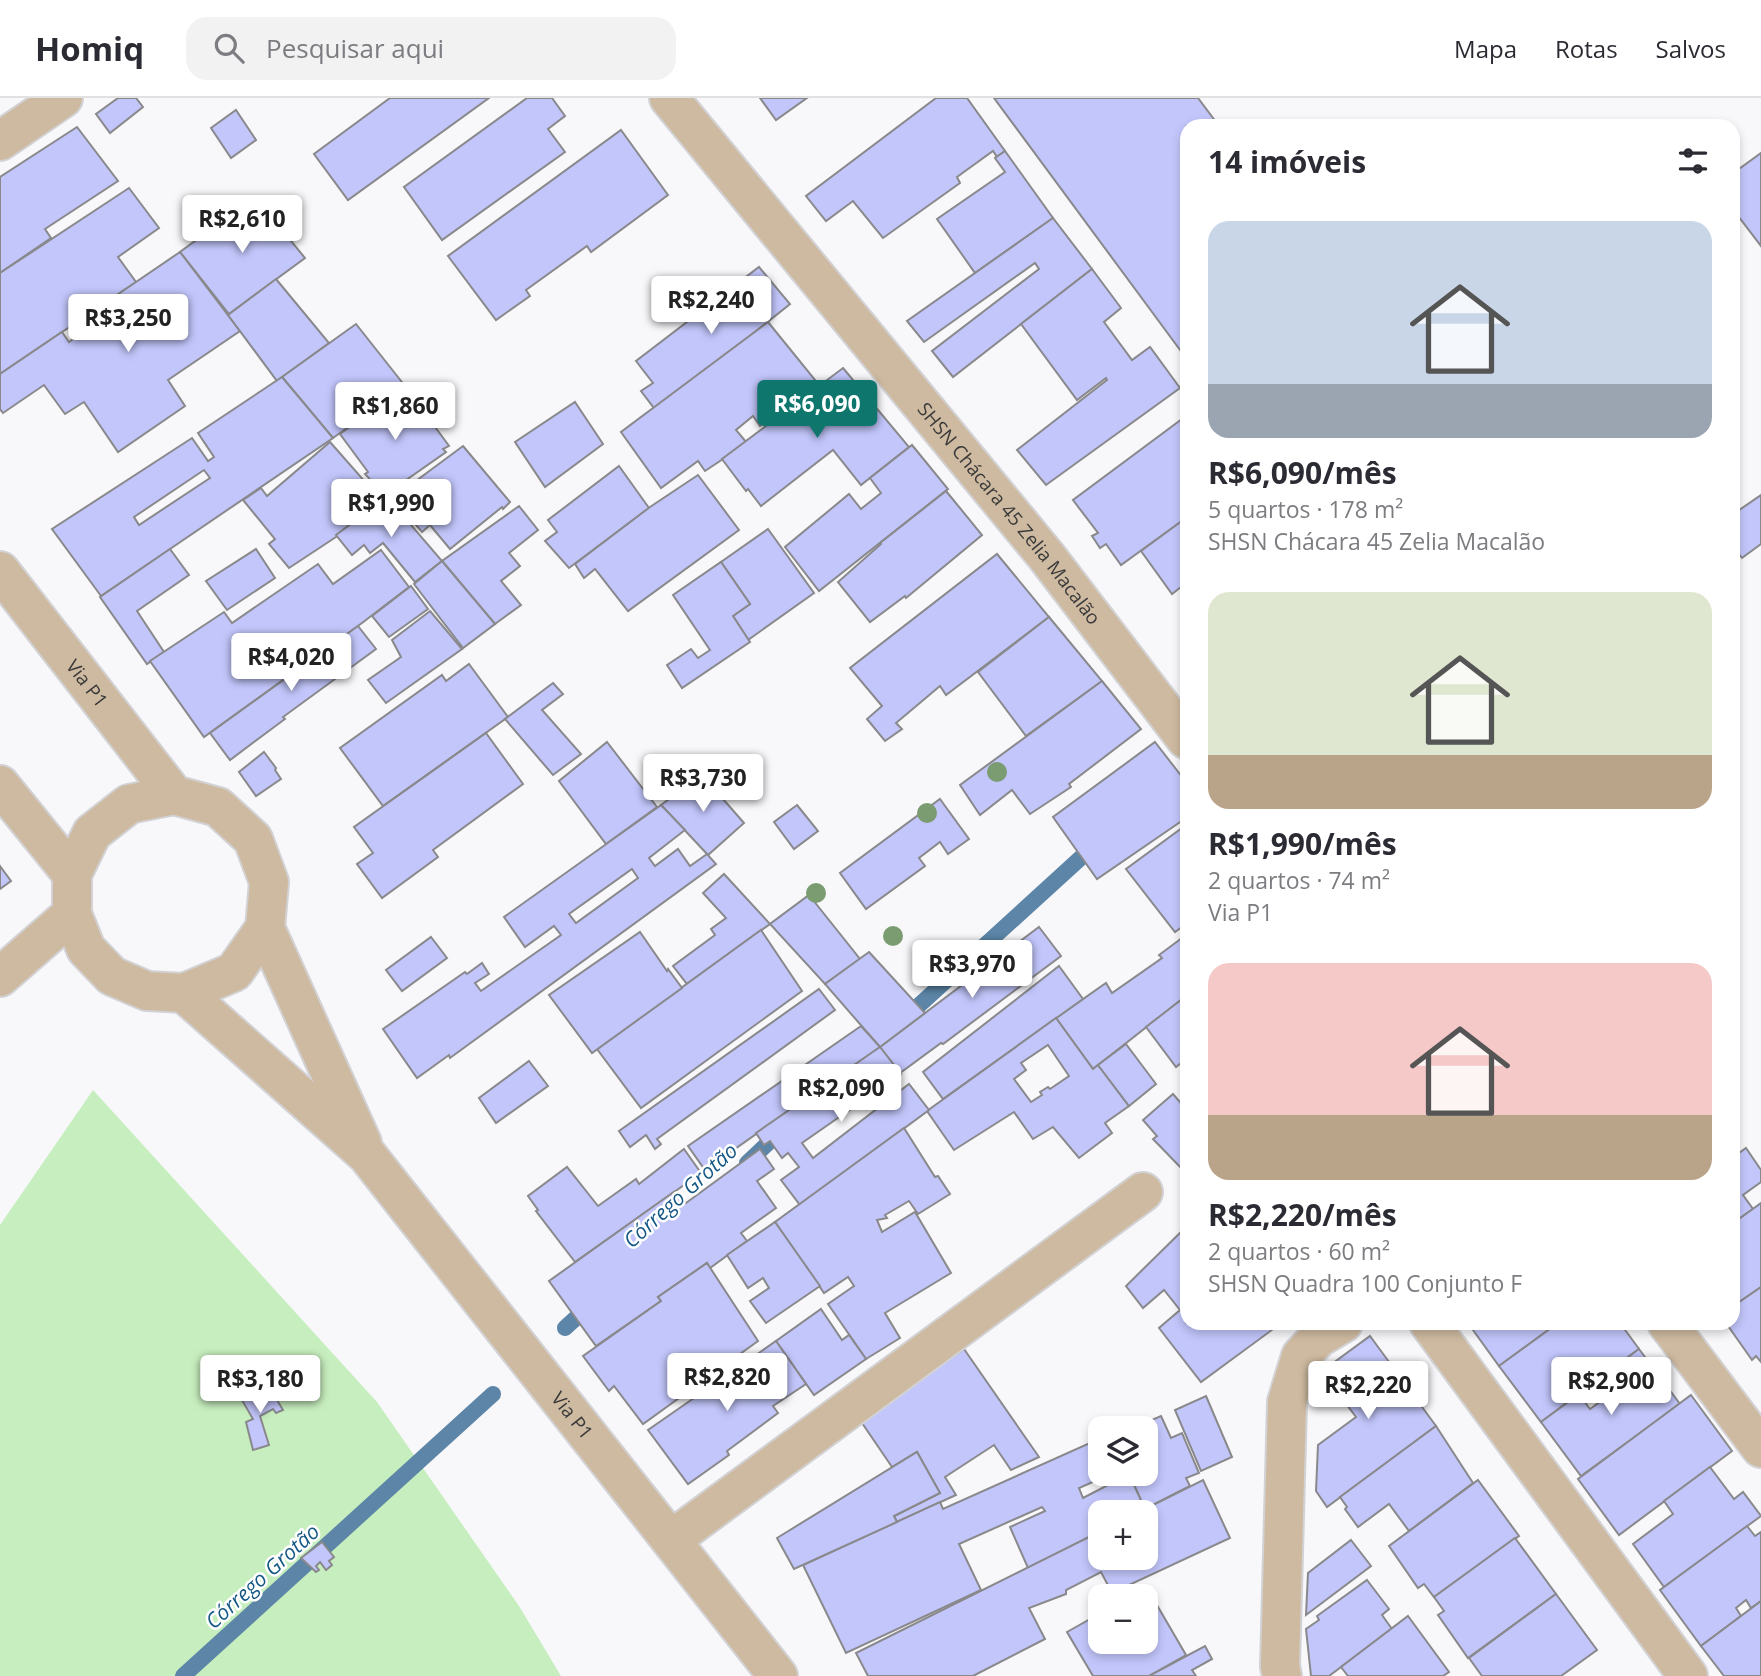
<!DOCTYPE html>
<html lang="pt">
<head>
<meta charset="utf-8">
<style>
  :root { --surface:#fff; --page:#f2f2f3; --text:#2b2b33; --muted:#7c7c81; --line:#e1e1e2; --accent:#0f766e }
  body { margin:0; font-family:"Open Sans",sans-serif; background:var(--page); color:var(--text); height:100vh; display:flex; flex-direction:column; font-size:26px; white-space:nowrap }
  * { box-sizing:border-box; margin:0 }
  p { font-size:23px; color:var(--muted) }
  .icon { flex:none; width:38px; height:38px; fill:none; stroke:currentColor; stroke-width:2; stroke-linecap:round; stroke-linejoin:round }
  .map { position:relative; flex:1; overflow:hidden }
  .sheet { position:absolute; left:1180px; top:21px; width:560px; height:1211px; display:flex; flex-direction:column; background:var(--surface); border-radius:21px; box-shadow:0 4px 10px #0003 }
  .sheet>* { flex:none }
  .controls { position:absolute; left:1088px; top:1318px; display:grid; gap:14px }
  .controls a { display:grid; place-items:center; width:70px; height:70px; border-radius:14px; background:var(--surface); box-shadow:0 4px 10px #0003; font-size:35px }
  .price { position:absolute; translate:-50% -60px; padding:0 16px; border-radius:7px; background:#fff; color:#222; font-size:23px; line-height:46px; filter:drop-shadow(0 2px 4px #0008) }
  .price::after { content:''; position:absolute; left:50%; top:42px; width:21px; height:16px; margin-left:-10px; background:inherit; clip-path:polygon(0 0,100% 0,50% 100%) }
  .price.on { background:var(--accent); color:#fff }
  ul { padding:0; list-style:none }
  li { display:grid; align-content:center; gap:14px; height:371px; padding:0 28px }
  li span { display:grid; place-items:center; height:217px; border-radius:21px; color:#555 }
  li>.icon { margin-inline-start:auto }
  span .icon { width:126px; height:126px; fill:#fffc; stroke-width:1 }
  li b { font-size:30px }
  h2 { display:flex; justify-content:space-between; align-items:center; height:84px; padding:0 28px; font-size:30px }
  header { display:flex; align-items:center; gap:42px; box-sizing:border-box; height:98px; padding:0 35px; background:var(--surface); border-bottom:2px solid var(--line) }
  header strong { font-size:33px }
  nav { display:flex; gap:38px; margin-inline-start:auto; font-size:24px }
  .search { width:490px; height:63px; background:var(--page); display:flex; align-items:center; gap:18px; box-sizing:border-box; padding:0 24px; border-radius:21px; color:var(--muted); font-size:26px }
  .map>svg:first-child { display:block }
  .green { fill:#c7eebe }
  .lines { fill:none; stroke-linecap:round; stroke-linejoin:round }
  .stream { stroke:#5c85a7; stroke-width:16 }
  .building { fill:#c2c6fb; stroke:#89898c; stroke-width:2; fill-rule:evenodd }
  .minor-casing { stroke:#d2d2d5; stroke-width:42 }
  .tertiary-casing { stroke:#d2d2d5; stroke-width:42 }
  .minor { stroke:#cebaa0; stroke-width:38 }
  .tertiary { stroke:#cebaa0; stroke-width:38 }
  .tree { fill:#7b9c71 }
  .labels { text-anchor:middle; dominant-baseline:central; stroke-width:5; stroke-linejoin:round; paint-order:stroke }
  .street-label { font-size:19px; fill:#3a3a3b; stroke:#fff }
  .water-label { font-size:21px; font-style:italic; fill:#155886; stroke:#fff }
</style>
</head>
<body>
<header>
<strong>Homiq</strong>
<div class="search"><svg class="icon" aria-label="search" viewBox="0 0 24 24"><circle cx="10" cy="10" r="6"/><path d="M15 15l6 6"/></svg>Pesquisar aqui</div>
<nav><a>Mapa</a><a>Rotas</a><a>Salvos</a></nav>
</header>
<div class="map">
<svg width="1761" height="1578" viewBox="0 0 1761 1578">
  <rect width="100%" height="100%" fill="#f8f8fb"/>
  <polygon class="green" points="93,992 377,1304 519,1508 561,1578 0,1578 0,1127"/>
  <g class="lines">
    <g class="stream">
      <polyline points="904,921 1097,745"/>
      <polyline points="747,1065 784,1030"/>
      <polyline points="565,1230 590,1207"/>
      <polyline points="183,1578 493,1296"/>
    </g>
  </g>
  <g class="building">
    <polygon points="118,0 136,0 143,9 110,35 96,16"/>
    <polygon points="390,0 489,0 348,102 314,56"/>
    <polygon points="527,0 552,0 565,18 548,31 565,54 442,142 404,89"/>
    <polygon points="760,0 807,0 776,22"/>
    <polygon points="936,0 967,0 1005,53 997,59 993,53 957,79 960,85 883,140 853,103 826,123 806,98"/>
    <polygon points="994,0 1198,0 1219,28 1186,28 1186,260"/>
    <polygon points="236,12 256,42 231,60 211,30"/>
    <polygon points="77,29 118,83 45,131 51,140 0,175 0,79"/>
    <polygon points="621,32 668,97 591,154 587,148 526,192 530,198 496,222 448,158"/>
    <polygon points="1005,53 1053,120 975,175 937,121 1005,74 995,60"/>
    <polygon points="1761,55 1761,148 1732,110 1732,76"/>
    <polygon points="129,90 159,130 118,159 136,184 0,276 0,175"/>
    <polygon points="255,99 305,160 229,216 180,154"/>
    <polygon points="1053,120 1092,171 953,279 932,253 1039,171 1035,165 924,244 907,223"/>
    <polygon points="180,154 240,233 168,282 185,308 118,354 84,304 65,316 44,287 3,315 0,311 0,276 62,234 69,244 119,207 114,199"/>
    <polygon points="759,169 790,206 730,254 654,310 641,293 653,285 636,263"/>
    <polygon points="1092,171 1121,210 1104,224 1132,262 1150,249 1180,290 1046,387 1017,352 1107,282 1106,280 1077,302 1021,226"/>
    <polygon points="276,181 329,245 277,283 228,217"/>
    <polygon points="768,224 820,288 782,317 779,313 760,328 753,318 736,332 747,345 705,373 698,363 661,390 621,334"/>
    <polygon points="356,226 405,288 333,340 282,279"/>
    <polygon points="843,270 909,349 861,387 833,352 761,408 748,391 746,393 722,361"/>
    <path d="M 282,279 L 333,340 L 101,498 L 52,431 L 192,340 L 208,363 L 214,359 L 198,335 ZM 204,372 L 210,380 L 139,427 L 134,419 Z"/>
    <polygon points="405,288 449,348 443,351 446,354 402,385 406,390 389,402 365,376 368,374 340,336"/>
    <polygon points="575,304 603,346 545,389 515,344"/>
    <polygon points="1186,318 1186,420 1121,467 1106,446 1100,450 1092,438 1098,435 1073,402"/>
    <polygon points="330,344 382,403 339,437 289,470 269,446 275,441 243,402 261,390 267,398"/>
    <polygon points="912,347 948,391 819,493 785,449 849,396 861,411 881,395 870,380"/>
    <polygon points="463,348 510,404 503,411 502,409 450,451 430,427 422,434 393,400"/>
    <polygon points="619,368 649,410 569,470 545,443 557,434 548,422"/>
    <polygon points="698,377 739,432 628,513 595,471 584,480 575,466 650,409"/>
    <polygon points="946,393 982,437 906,500 905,498 870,524 838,484 881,446 880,445"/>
    <polygon points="1761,397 1761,446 1742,460 1732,448 1732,417"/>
    <polygon points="387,399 442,463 415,484 383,445 370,455 364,447 352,457 336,437"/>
    <polygon points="519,408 538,432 509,455 520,468 501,483 521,507 495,526 442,463"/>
    <polygon points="1186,420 1186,485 1172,496 1141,453"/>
    <polygon points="768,431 814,495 748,542 733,518 750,506 721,464"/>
    <polygon points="170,451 189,477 137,513 164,554 147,566 100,499"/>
    <polygon points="256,451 275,480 227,512 206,483"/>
    <polygon points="381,452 409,489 362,525 204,639 150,563 224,514 232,525 318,466 333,486"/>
    <polygon points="997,456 1049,519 946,597 940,588 896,625 902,631 885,643 867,621 882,608 850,570"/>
    <polygon points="442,463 495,526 463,550 414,486"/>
    <polygon points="721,464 750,506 733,518 750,544 682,590 667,567 691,551 698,560 710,552 673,497"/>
    <polygon points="411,488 428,511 389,539 372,518"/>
    <polygon points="430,513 462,551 386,605 368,582 401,559 392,542"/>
    <polygon points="1049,519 1102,583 1026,638 978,574"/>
    <polygon points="358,528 376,551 283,619 285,621 230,662 210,635"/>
    <polygon points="469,566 508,619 383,708 340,650 442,577 446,583"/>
    <polygon points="1102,583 1141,631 1069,686 1071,689 1030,716 1012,692 980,717 960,687"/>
    <polygon points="553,585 563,596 542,612 581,656 553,677 505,621"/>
    <polygon points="486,635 523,686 433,752 438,759 382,800 357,766 373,755 354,729"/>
    <polygon points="607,644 657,709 606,746 559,683"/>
    <polygon points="1155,644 1186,684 1186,720 1097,781 1053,719"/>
    <polygon points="264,654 276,670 275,672 281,681 256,698 239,674"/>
    <polygon points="702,677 744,725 708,757 661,707"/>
    <polygon points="940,701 969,741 948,756 940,744 919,760 925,768 866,811 840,775"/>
    <path d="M 661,707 L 685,732 L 649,760 L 655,768 L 678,751 L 690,768 L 707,756 L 716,766 L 450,960 L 449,957 L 417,980 L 383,931 L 465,874 L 467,876 L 482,865 L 489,876 L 475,885 L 481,893 L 561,837 L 554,828 L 525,849 L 504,819 ZM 632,771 L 638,780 L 576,825 L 569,816 Z"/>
    <polygon points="797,707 818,733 794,751 774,724"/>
    <polygon points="1186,727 1186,826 1175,834 1126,771"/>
    <polygon points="0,768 11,783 0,791"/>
    <polygon points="724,776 770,826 687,886 673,868 715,837 711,831 726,820 703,795"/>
    <polygon points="809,797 860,861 825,886 770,826"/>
    <polygon points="1039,829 1061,858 943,946 941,945 900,975 880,949"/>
    <polygon points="761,832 802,893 641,1010 597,951"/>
    <polygon points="640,834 667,873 668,871 682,890 592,955 549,897"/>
    <polygon points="1186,837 1186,898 1093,971 1056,920 1106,885 1112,895 1162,860 1159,857"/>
    <polygon points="431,839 447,860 402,893 386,872"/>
    <polygon points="869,854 925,915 880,949 825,886"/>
    <polygon points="1059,868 1083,901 943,1001 923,974"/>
    <polygon points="819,891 835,912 657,1041 661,1046 655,1051 646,1037 630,1049 619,1033"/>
    <polygon points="1186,898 1186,961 1176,969 1146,929"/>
    <path d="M 1056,920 L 1093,971 L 1098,967 L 1129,1008 L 1105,1025 L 1112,1035 L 1079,1060 L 1053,1029 L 1033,1041 L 1014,1014 L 954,1052 L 927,1013 ZM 1048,947 L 1069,978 L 1050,991 L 1048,989 L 1040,994 L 1042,997 L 1031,1004 L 1014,981 L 1026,972 L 1021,965 Z"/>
    <polygon points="861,928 880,949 705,1072 688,1048"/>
    <polygon points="1126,946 1156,986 1129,1008 1098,967"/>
    <polygon points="880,949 901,976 802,1045 813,1060 909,986 929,1012 800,1107 781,1082 799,1069 788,1055 782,1060 770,1043 764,1047 756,1035"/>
    <polygon points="529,963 548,988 496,1025 479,1000"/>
    <polygon points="1173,996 1186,1011 1186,1075 1153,1041 1157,1038 1143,1022"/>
    <polygon points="904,1030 935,1079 938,1078 950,1096 918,1116 909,1103 885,1117 887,1120 877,1122 882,1134 915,1114 951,1175 885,1215 900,1240 866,1261 828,1206 854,1188 848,1179 824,1195 775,1124"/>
    <polygon points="1746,1050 1761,1072 1761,1084 1743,1097 1753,1111 1732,1126 1732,1060"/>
    <polygon points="684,1051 701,1075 575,1164 536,1113 538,1112 528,1098 567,1069 598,1108 636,1081 639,1086"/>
    <polygon points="760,1051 774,1071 757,1083 776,1110 741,1135 747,1143 710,1170 707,1165 658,1199 661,1203 596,1248 549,1183 675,1093 686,1105"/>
    <polygon points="1761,1105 1761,1189 1732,1209 1732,1126"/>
    <polygon points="775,1124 820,1188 766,1225 750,1203 769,1190 763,1180 748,1190 727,1157"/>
    <polygon points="1186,1129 1186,1225 1280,1226 1201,1284 1159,1230 1180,1212 1164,1192 1143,1210 1126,1188"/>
    <polygon points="707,1165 758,1243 643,1326 614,1288 609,1293 583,1258 661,1203 658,1199"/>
    <polygon points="1761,1189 1761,1264 1756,1258 1752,1262 1726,1225 1732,1225 1732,1209"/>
    <polygon points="821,1211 842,1242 849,1237 866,1261 814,1297 776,1243"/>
    <polygon points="1468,1225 1558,1225 1499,1268"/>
    <polygon points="1558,1225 1620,1225 1639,1251 1541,1324 1499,1268"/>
    <polygon points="1370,1238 1436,1328 1327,1409 1316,1393 1318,1347 1356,1319 1344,1303 1347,1300 1325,1271"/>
    <polygon points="776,1243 806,1286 773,1308 778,1315 727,1353 729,1357 688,1386 648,1332"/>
    <polygon points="964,1251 1039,1359 1011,1372 994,1347 945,1379 956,1397 897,1424 894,1418 940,1395 917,1354 892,1369 860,1322"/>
    <polygon points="1639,1251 1680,1306 1581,1378 1541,1324 1579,1296 1590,1311 1636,1277 1624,1262"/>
    <polygon points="268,1287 283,1312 276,1315 273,1311 260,1318 269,1347 253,1352 246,1324 253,1321 242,1302"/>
    <polygon points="1691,1297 1732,1353 1619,1437 1578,1381"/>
    <polygon points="1206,1298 1232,1359 1201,1373 1175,1312"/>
    <polygon points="1161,1318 1171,1340 1182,1335 1199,1375 1186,1380 1190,1388 1145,1411 1129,1376 1146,1376 1146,1330 1133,1330"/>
    <polygon points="1436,1328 1473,1385 1409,1433 1389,1406 1358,1429 1345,1411 1347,1409 1340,1399"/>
    <polygon points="1101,1340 1101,1376 1111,1376 1079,1390 1083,1400 1129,1376 1145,1411 1139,1414 1101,1414 1101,1433 1028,1470 1010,1429 1045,1413 1042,1409 959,1446 981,1492 846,1555 803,1467 940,1404 943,1411"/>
    <polygon points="917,1354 940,1395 894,1418 897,1424 794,1471 777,1440"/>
    <polygon points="1710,1369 1734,1401 1743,1394 1761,1418 1664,1489 1633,1446 1673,1416 1664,1403"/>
    <polygon points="1203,1382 1230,1440 1112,1495 1101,1474 1066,1492 1066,1496 1029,1510 1045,1541 973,1578 868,1578 856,1555 1101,1433 1101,1460 1146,1460 1146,1414 1139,1414"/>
    <polygon points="1478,1382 1519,1438 1434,1499 1424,1486 1418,1490 1389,1448"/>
    <polygon points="1747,1428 1755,1438 1761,1434 1761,1503 1751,1510 1746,1502 1736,1510 1741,1518 1701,1548 1660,1492"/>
    <polygon points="1515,1440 1556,1496 1468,1560 1438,1517 1444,1513 1434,1499"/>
    <polygon points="1351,1442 1371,1468 1306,1517 1308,1475"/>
    <polygon points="322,1444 334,1459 329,1463 332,1467 326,1472 320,1464 316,1468 319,1472 316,1474 301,1460"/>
    <polygon points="1367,1482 1389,1511 1382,1517 1392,1531 1329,1578 1311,1578 1306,1531 1319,1522 1317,1518"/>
    <polygon points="1147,1490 1186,1557 1149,1578 1093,1578 1067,1534 1101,1515 1101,1544 1146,1544 1146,1498 1132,1498"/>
    <polygon points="1556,1496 1597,1552 1561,1578 1482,1578 1469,1560"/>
    <polygon points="1761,1503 1761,1578 1724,1578 1701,1548"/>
    <polygon points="1408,1518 1449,1574 1443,1578 1348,1578 1341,1569"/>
    <polygon points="1205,1548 1212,1561 1192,1572 1196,1578 1149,1578"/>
  </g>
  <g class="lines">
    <defs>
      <g id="minor">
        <path id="s1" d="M 669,0 L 1047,459 L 1186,641"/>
        <polyline points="0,43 63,0"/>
        <polyline points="0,879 72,816"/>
        <polyline points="1429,1225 1688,1578"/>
        <polyline points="1667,1225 1761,1350"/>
        <polyline points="671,1442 1143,1094"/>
        <polyline points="1282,1578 1280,1568 1287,1304 1301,1258 1318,1240 1343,1225"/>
      </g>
      <g id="tertiary">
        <path id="s2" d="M 0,473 L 174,697 L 218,709 L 253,741 L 269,784 L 265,830 L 234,874 L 184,895 L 147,893 L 112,878 L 86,851 L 72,816 L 72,776 L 92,735 L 129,706 L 174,697"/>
        <polyline points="0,687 72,776"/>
        <polyline points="265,830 362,1045"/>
        <path id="s3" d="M 184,895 L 367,1057 L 778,1578"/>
      </g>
    </defs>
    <use href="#minor" class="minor-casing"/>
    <use href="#tertiary" class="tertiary-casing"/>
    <use href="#minor" class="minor"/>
    <use href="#tertiary" class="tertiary"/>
  </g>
  <g class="tree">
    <circle cx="997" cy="674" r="10"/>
    <circle cx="927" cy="715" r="10"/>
    <circle cx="816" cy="795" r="10"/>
    <circle cx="893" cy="838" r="10"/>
    <circle cx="973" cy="857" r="10"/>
  </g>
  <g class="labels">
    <g class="street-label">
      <text stroke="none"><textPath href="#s1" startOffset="537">SHSN Chácara 45 Zelia Macalão</textPath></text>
      <text stroke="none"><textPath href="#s2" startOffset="142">Via P1</textPath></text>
      <text stroke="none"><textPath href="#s3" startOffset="576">Via P1</textPath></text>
    </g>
    <g class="water-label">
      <text transform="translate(680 1097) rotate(-42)">Córrego Grotão</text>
      <text transform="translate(262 1478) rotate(-42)">Córrego Grotão</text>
    </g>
  </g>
</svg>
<div class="controls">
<a><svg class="icon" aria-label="layers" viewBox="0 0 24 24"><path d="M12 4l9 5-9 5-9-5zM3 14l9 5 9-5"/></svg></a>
<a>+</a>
<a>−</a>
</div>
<b class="price" style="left:242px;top:157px">R$2,610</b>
<b class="price" style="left:711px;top:238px">R$2,240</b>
<b class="price" style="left:128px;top:256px">R$3,250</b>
<b class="price on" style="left:817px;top:342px">R$6,090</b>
<b class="price" style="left:395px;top:344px">R$1,860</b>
<b class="price" style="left:391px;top:441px">R$1,990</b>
<b class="price" style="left:291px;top:595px">R$4,020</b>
<b class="price" style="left:703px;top:716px">R$3,730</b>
<b class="price" style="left:972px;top:902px">R$3,970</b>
<b class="price" style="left:841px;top:1026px">R$2,090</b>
<b class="price" style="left:727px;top:1315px">R$2,820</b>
<b class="price" style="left:260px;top:1317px">R$3,180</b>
<b class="price" style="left:1611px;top:1319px">R$2,900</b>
<b class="price" style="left:1368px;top:1323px">R$2,220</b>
<section class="sheet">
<h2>14 imóveis<svg class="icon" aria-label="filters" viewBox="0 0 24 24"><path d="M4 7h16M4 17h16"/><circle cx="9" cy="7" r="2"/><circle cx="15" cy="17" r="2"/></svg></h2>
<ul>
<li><span style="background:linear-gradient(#c9d6e8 75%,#9aa5b1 0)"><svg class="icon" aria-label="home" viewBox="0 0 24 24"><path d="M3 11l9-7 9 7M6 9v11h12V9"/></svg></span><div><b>R$6,090/mês</b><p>5 quartos · 178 m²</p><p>SHSN Chácara 45 Zelia Macalão</p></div></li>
<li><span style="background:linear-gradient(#dfe7d0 75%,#b9a48a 0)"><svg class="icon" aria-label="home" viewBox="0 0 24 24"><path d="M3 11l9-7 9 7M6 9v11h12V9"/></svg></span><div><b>R$1,990/mês</b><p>2 quartos · 74 m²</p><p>Via P1</p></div></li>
<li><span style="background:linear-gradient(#f6c9c9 70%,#b9a48a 0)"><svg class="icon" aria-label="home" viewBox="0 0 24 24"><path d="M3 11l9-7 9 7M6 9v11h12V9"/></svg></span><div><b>R$2,220/mês</b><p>2 quartos · 60 m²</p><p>SHSN Quadra 100 Conjunto F</p></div></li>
</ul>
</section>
</div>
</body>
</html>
